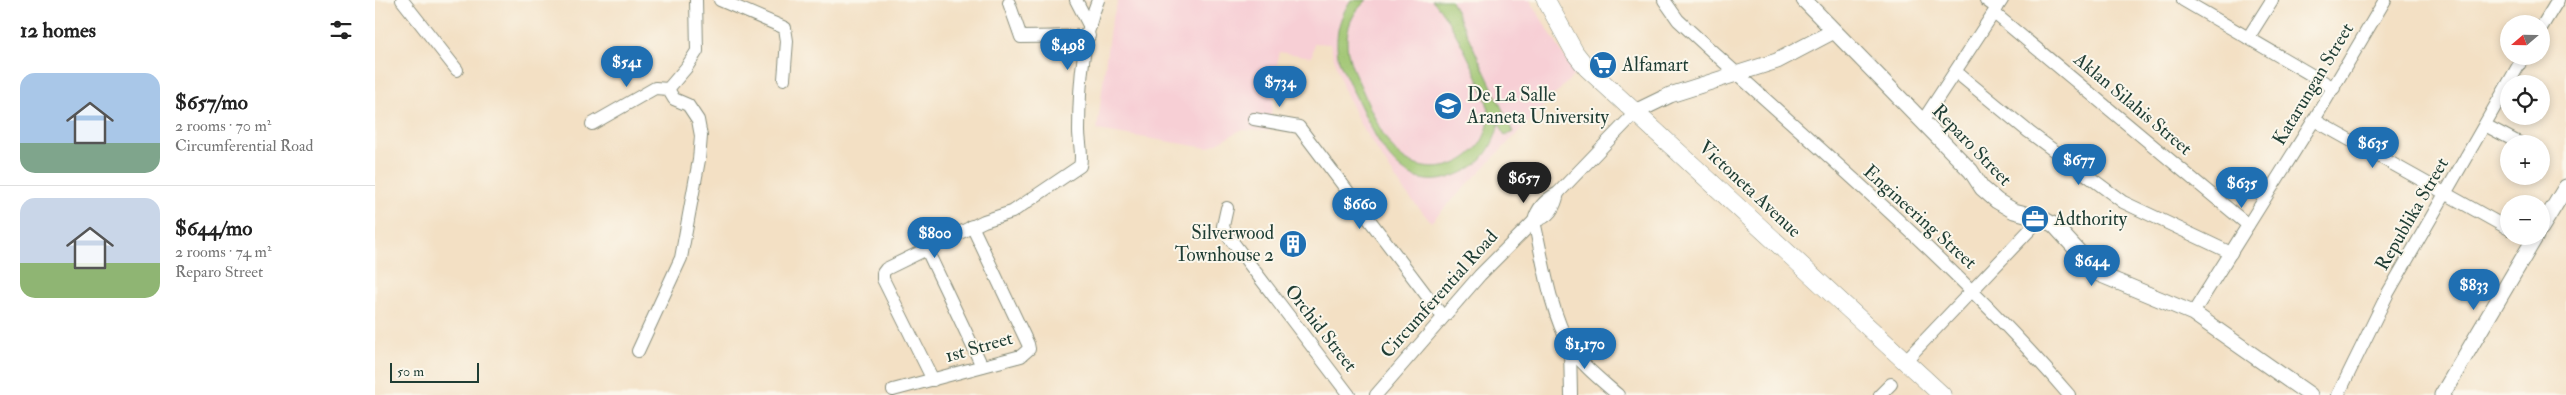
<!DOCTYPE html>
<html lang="en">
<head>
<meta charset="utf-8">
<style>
  :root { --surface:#fff; --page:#f2f2f2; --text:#222; --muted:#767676; --line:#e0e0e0; --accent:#1f6fb2 }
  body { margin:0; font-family:"IM FELL Double Pica",serif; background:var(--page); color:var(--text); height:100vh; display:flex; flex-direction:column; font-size:19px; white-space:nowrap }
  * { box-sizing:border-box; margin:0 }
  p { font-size:16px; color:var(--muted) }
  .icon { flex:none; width:28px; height:28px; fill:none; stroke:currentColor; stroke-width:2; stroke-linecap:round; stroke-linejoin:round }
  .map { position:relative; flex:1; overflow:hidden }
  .details { display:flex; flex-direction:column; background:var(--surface); width:375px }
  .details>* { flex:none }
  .needle { width:32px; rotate:250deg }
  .tools { position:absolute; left:2125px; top:15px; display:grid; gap:10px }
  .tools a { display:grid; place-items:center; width:50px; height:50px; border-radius:50%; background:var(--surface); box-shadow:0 2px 8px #0003; font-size:25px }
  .scale { position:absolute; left:15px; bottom:12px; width:89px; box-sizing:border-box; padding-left:5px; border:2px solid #1f3d34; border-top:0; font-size:14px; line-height:18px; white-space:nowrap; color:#1f3d34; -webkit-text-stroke:4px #fbf7ec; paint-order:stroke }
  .price { position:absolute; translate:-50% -42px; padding:0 11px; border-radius:18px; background:var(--accent); color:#fff; font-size:16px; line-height:32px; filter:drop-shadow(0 1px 2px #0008) }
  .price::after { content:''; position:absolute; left:50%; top:30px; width:15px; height:11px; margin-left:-8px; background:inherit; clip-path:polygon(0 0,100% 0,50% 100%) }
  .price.on { background:#222; color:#fff }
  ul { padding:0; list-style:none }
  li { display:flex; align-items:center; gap:15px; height:125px; padding:0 20px }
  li+li { border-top:1px solid var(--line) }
  li span { display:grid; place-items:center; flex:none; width:140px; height:100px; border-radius:15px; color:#555 }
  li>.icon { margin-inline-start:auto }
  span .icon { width:60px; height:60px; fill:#fffc; stroke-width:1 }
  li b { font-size:21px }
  h2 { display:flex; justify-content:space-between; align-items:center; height:60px; padding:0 20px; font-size:21px }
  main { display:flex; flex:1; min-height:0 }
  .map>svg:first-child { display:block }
  .built { fill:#f7cfd5 }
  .green { fill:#9ec46f; stroke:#5e8052 }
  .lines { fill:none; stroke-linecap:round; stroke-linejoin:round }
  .minor-casing { stroke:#898e7c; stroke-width:14 }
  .tertiary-casing { stroke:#898e7c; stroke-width:17 }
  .secondary-casing { stroke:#898e7c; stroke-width:19 }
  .minor { stroke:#fff; stroke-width:12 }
  .tertiary { stroke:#fff; stroke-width:15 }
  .secondary { stroke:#fff; stroke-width:18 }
  .labels { text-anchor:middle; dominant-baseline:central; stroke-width:4; stroke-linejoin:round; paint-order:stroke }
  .poi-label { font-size:19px; fill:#1f3d34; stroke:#fbf7ec; text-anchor:start }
  .street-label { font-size:19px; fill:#1f3d34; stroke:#fbf7ec }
</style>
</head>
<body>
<main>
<section class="details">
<h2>12 homes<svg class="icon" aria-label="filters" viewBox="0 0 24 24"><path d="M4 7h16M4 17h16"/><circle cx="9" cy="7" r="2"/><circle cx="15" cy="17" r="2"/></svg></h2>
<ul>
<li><span style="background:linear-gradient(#a9c7e8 70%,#7fa58c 0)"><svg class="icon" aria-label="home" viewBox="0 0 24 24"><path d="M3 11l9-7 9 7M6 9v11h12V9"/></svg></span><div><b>$657/mo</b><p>2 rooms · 70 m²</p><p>Circumferential Road</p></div></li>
<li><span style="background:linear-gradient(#c9d6e8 65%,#8fb573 0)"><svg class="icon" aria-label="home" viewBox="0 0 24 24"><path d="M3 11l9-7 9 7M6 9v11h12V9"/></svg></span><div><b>$644/mo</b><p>2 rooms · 74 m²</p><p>Reparo Street</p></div></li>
</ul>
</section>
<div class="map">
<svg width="2191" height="395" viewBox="0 0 2191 395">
  <rect width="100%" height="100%" fill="#fbf7ec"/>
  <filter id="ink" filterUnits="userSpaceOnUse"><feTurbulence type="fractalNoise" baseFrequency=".02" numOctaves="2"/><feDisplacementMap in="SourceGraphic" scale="10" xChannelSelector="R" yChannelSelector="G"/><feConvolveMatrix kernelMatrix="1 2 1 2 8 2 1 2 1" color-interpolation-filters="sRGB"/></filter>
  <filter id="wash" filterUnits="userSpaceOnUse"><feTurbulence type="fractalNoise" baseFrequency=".0096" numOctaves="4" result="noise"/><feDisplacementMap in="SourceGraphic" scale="20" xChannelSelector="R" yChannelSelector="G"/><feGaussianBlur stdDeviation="1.12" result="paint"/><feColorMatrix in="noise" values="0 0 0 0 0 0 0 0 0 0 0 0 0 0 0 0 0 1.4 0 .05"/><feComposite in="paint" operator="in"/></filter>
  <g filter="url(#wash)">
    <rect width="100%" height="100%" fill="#f3e0c4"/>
    <polygon class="built" points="743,0 1155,0 1200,74 1056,222 1029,191 985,124 968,88 955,44 939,43 937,57 904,52 894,131 866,130 833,148 722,130 735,27"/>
    <path class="green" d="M 976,0 L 992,0 C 967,21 968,49 981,76 C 992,98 1004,135 1022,153 C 1055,185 1113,162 1114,115 C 1114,93 1074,15 1057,0 L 1076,0 L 1138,132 L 1130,136 L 1124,123 C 1119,146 1107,165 1084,174 C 1030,198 1006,149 987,109 C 979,93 971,77 964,61 C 959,38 963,19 976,0 Z"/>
  </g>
  <g filter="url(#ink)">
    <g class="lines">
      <defs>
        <g id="minor">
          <polyline points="27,0 82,70"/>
          <polyline points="345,0 410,28 412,41 409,79"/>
          <polyline points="701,0 715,27"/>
          <path d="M 1289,0 L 1303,20 C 1436,143 1576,258 1694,395"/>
          <polyline points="1611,0 1622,8"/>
          <polyline points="1808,0 1959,88"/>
          <polyline points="634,3 646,37 714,36"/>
          <polyline points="1619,13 1873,225"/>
          <polyline points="2166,28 2183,0"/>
          <polyline points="1873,38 1897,0"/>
          <polyline points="1581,72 1654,132 1748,202 1856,253"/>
          <polyline points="293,89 311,68 322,51 321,0"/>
          <polyline points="879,119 924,127 1068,317"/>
          <polyline points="1939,120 2134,229"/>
          <polyline points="1547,122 1627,0"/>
          <polyline points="217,124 280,88 293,89"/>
          <polyline points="2110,125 2144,143"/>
          <polyline points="852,208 848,226 850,232 974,395"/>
          <polyline points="551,248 607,366"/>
          <polyline points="1818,313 1939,120 2010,0"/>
          <polyline points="1195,347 1196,395"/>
          <polyline points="263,351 306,258 324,160 326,136 323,120 313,105 299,99 293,89"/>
          <polyline points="1531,360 1666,218"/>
          <path d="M 558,380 L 508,279 L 508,273 L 511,269 L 609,221 L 637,212 L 705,166 C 708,155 704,142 704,131 C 704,89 707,39 723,0"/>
          <polyline points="518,390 646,356 654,349 653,344 597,226"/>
          <path d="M 1001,395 L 1105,275 L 1159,221 C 1174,218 1180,208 1183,193"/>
          <path d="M 1243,395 C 1227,381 1206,365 1195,346 C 1175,312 1168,260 1159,221 C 1162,208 1171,199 1183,193 L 1262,111"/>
          <polyline points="1505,395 1516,384"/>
          <polyline points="1963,395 2013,293 2149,56"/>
        </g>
        <g id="tertiary">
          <polyline points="1429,0 1596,171 1607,188 1622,201 1639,211 1666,218 1679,225 1724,274 1818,313 1935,395"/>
          <polyline points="1262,111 1295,95 1402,61 1459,31"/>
          <polyline points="2166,228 2191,187"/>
          <polyline points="2067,395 2161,236"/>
        </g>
        <polyline id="secondary" points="1171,0 1200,53 1212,68 1567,395"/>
      </defs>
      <use href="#minor" class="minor-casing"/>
      <use href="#tertiary" class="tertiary-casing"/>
      <use href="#secondary" class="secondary-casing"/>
      <use href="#minor" class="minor"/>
      <use href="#tertiary" class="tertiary"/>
      <use href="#secondary" class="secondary"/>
    </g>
  </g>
  <defs>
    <symbol id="supermarket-disc" viewBox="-11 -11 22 22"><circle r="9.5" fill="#1f6fb2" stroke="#fbf7ec"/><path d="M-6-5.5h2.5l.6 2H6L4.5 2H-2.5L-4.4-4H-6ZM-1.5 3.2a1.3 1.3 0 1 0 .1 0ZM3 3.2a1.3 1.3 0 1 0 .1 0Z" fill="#fff"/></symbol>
    <symbol id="university-disc" viewBox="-11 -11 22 22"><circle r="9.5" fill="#1f6fb2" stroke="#fbf7ec"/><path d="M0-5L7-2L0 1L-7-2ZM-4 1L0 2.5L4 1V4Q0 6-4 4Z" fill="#fff"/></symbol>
    <symbol id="office-disc" viewBox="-11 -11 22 22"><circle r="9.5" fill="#1f6fb2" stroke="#fbf7ec"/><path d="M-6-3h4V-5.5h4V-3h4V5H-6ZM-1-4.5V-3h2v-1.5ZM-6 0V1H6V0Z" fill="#fff"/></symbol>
    <symbol id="building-disc" viewBox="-11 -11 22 22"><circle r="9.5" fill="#1f6fb2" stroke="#fbf7ec"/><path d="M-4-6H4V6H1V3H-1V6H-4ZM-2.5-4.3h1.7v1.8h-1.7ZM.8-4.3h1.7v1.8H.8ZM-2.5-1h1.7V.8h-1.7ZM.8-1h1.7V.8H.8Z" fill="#fff"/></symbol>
  </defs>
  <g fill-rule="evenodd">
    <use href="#supermarket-disc" x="1212" y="49" width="32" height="32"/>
    <use href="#university-disc" x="1057" y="90" width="32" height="32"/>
    <use href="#office-disc" x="1644" y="203" width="32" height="32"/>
    <use href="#building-disc" x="902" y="228" width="32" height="32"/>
  </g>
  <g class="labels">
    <g class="poi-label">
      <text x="1247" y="65">Alfamart</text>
      <text x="1092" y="95">De La Salle<tspan x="1092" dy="22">Araneta University</tspan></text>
      <text x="1679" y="219">Adthority</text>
      <text x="899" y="233" text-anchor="end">Silverwood<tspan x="899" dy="22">Townhouse 2</tspan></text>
    </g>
    <g class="street-label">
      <text transform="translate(1938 84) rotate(-59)">Katarungan Street</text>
      <text transform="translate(1758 104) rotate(40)">Aklan Silahis Street</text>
      <text transform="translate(1597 145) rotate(46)">Reparo Street</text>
      <text transform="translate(1375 189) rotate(43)">Victoneta Avenue</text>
      <text transform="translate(2037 214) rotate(-60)">Republika Street</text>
      <text transform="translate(1545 217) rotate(42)">Engineering Street</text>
      <text transform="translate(1064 294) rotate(-48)">Circumferential Road</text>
      <text transform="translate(946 328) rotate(52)">Orchid Street</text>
      <text transform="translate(604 347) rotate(-16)">1st Street</text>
    </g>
  </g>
</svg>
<div class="tools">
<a><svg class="needle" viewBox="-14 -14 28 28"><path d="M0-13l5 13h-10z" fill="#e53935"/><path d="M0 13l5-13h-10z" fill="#767676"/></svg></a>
<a><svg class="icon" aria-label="locate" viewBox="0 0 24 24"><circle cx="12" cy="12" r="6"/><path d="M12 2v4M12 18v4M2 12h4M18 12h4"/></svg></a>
<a>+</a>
<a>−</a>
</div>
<div class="scale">50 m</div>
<b class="price" style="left:693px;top:71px">$498</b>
<b class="price" style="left:252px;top:88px">$541</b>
<b class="price" style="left:905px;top:108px">$734</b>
<b class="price" style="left:1998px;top:169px">$635</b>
<b class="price" style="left:1704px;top:186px">$677</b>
<b class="price on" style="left:1149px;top:204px">$657</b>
<b class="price" style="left:1867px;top:209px">$635</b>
<b class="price" style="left:985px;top:230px">$660</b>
<b class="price" style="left:560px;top:259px">$800</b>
<b class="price" style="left:1717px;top:287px">$644</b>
<b class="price" style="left:2099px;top:311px">$833</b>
<b class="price" style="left:1210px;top:370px">$1,170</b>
</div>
</main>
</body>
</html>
